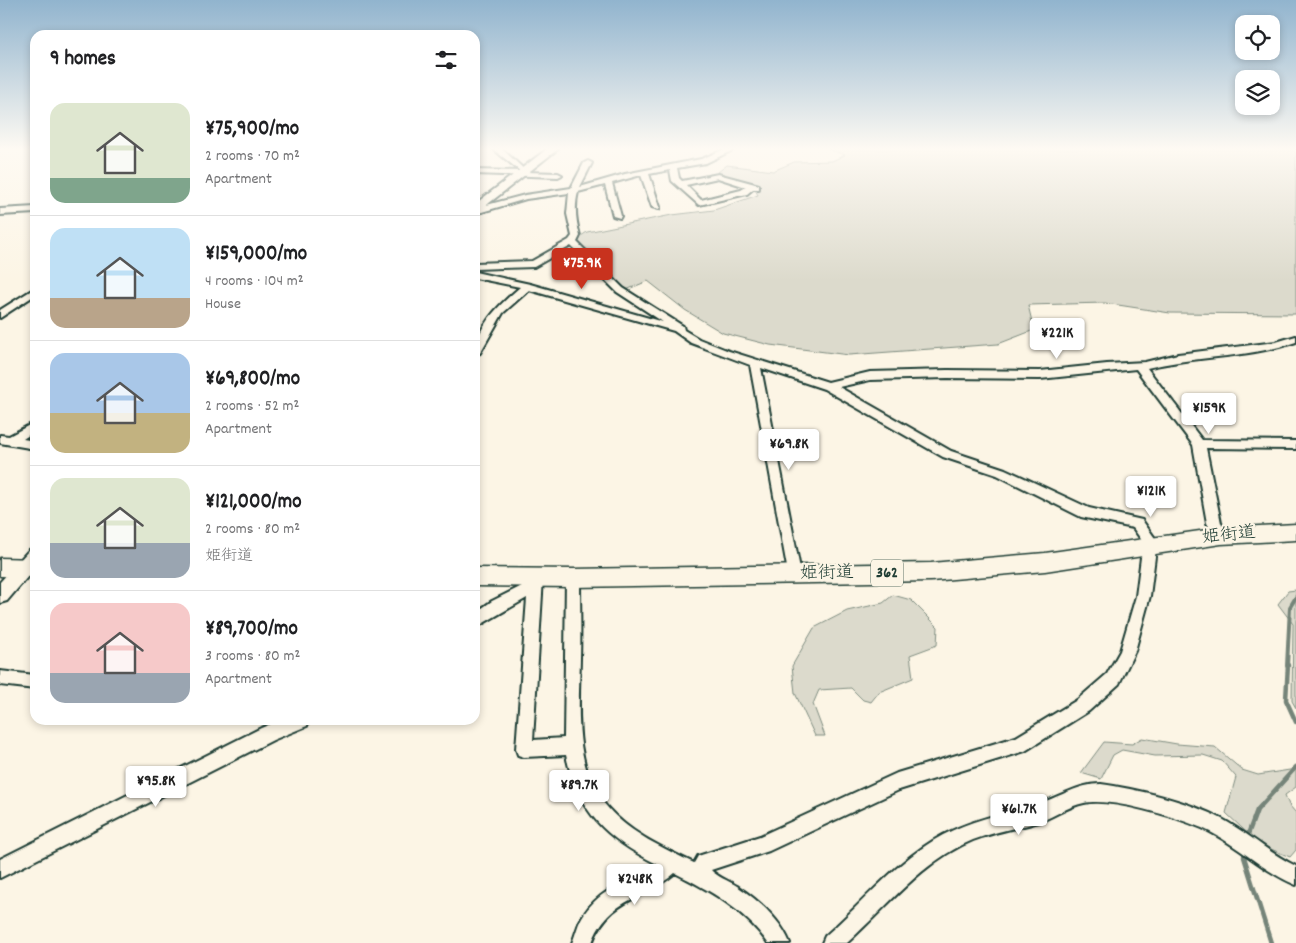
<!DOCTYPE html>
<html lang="en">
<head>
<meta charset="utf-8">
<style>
  :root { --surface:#fff; --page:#f6f6f6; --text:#202124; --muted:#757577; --line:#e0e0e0; --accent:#c8321e }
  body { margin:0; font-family:Dekko,"Klee One",sans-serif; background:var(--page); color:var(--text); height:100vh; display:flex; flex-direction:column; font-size:19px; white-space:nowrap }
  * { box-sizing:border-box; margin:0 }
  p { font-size:16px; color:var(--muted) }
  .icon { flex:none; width:28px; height:28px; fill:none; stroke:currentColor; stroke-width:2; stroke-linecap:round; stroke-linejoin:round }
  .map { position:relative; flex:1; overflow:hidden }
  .sheet { position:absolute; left:30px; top:30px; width:450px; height:695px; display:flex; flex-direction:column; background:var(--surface); border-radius:15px; box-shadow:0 2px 8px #0003 }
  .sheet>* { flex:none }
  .fabs { position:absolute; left:1235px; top:15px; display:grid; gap:10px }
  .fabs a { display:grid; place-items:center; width:45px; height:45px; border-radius:10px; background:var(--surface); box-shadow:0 2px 8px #0003; font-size:25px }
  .price { position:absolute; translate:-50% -42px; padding:0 11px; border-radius:5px; background:#fff; color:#222; font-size:16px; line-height:32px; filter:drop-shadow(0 1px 2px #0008) }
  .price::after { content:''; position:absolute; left:50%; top:30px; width:15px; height:11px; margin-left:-8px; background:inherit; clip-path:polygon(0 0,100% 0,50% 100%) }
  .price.selected { background:var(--accent); color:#fff }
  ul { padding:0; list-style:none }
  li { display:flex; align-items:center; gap:15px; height:125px; padding:0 20px }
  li+li { border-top:1px solid var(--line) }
  li span { display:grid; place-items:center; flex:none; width:140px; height:100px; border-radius:15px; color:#555 }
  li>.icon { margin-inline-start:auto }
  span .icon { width:60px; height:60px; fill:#fffc; stroke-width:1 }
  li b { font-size:21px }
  h2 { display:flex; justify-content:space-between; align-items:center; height:60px; padding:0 20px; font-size:21px }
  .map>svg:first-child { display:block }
  .green { fill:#dcdacc; stroke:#7e8c80 }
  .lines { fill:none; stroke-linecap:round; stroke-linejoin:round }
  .stream-far1 { stroke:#758479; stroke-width:4 }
  .stream { stroke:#758479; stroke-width:4.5 }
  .minor-casing { stroke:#1f3d34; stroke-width:4 }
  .major-casing { stroke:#1f3d34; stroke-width:4 }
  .highway-casing { stroke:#1f3d34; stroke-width:3 }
  .minor { fill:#fcf5e5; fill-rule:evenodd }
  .major { fill:#fcf5e5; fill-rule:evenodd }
  .highway { fill:#fcf5e5; fill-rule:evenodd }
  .labels { text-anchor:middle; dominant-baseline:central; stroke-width:4.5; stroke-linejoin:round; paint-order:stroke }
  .shield { fill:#fcf5e5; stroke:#617469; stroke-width:1 }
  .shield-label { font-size:16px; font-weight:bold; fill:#1f3d34 }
  .street-label { font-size:18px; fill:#1f3d34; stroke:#fcf5e5 }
</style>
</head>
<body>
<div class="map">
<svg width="1296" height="943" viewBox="0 0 1296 943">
  <rect width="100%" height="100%" fill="#fcf5e5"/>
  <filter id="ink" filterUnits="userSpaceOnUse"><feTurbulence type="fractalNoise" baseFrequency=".02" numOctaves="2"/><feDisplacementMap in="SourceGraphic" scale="10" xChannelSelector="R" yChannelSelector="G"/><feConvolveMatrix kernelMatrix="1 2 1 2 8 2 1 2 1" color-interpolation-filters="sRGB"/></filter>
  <g filter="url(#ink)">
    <g class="green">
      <polygon points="828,149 1296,149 1296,314 1170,313 1105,303 1028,305 1034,330 998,344 849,355 770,345 723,333 685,310 648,281 626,290 575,240 587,232 672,215 714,210 758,195 753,186 718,172 727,165 773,171 794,162 832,161 845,155"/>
      <polygon points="1296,590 1296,708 1292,701 1293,624 1278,604 1288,591"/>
      <polygon points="893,595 911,600 938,627 937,645 910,655 913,678 879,692 871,702 863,700 851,688 819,690 813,704 825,736 815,736 795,693 792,666 814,628 847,611 883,603"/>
      <polygon points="1142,738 1177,744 1215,747 1242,770 1258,775 1296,769 1296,787 1285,795 1289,805 1296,813 1296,850 1290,857 1259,844 1226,813 1236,777 1222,761 1203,755 1155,756 1122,750 1113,755 1101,779 1081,773 1104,742 1132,744"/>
    </g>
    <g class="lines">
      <polyline class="stream-far1" points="1287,666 1290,607 1296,597"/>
      <g class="stream">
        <polyline points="1288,665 1286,700 1296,722"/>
        <polyline points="1247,837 1257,810 1296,767"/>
        <polyline points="1245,850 1244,857 1271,943"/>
      </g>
      <defs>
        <g id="minor">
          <polygon points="493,149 502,149 527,172 558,173 562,175 558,177 475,174 475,170 520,171"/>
          <path d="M 725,149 L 735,149 L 706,163 L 677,168 L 679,178 L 682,181 L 718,174 L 759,185 L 759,189 L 753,189 L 747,194 L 699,205 L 672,181 L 670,170 L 649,174 L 660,207 L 659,209 L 652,207 L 641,175 L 612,183 L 621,216 L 620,218 L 613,216 L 605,185 L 578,192 C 574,207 576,221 580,236 L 577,242 L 623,288 L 683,326 L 684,330 L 699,339 L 729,351 L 828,382 L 870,372 L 947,370 L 1040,371 L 1107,364 L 1145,362 L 1178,354 L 1276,342 L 1296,336 L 1296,342 C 1249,358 1196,356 1147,368 L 1202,440 L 1296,441 L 1296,449 L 1206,448 L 1221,523 L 1228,536 L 1226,540 L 1221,541 L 1216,540 L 1207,523 L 1193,445 L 1136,369 L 1040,379 L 947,378 L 870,380 L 839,387 L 951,451 L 1005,469 L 1089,508 L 1142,520 L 1157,541 L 1150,596 L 1135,651 L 1119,684 L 1089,711 L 1025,751 L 899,790 L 769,851 L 711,870 C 716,876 729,881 737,886 C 758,900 780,919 790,943 L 768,943 C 745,910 711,891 675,873 C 643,901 609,897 592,943 L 572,943 C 576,934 578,922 584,914 C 600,890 626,881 651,869 L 657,864 C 606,838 578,812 566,755 L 524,757 L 518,755 L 516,749 L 527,598 L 475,628 L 475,613 L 492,601 L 528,583 L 531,574 L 536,572 L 541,574 L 543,578 L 533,740 L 564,738 L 566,578 L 568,574 L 573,572 L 578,574 L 580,578 C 580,605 581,631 580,658 C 579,707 572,769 608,808 C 631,834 663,848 694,863 L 698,856 L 760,836 L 897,773 L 1016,737 L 1077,700 L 1107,674 L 1120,651 L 1136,596 L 1143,542 L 1133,528 L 1081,517 L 997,475 L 943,457 L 824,389 L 761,368 L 801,574 L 799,578 L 794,580 L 789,578 L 750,365 L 691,343 L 674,331 L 529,290 L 503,313 L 480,353 L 475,356 C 475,327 499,305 520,287 L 475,278 L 475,272 L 530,284 L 663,322 L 617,292 L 571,246 L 534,267 L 475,269 L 475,263 L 532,261 L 569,240 L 572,236 L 567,214 L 569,193 L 526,199 L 475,214 L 475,208 L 525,195 L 571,188 L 584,163 L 588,161 L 592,163 L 580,187 L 625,174 L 701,159 ZM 718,178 L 746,187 L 741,190 L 701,200 L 686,185 Z"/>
          <polygon points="35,207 35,213 0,215 0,209"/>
          <polygon points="35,288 35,295 0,318 0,310"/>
          <polygon points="35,422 35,431 23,439 35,441 35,449 0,443 0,435 9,436"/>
          <polygon points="0,671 35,675 35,689 0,685"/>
          <polygon points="281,720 309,720 307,726 273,740 0,878 0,859 261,728"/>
          <path d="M 1101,784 C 1138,789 1190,802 1222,819 C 1248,833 1269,853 1296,866 L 1296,885 C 1262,871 1236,843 1202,828 C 1176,817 1111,797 1084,803 C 1068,806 1054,817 1039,822 C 1017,828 994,832 973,840 C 922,861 887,907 847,943 L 822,943 L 825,936 C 863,903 898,859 943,835 C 974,819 1007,813 1040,803 C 1062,796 1078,784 1101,784 Z"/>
        </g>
        <g id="major">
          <polygon points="547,149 558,149 479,211 475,212 475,204"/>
          <polygon points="35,548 35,568 7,601 0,603 0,582 29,550"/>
        </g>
        <g id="highway">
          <polygon points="1296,524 1296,540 1221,544 1045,571 931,581 573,587 475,586 475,568 573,569 931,563 1045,553 1221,528"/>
          <polygon points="0,558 35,559 35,577 0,576"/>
        </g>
      </defs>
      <use href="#minor" class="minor-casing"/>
      <use href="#major" class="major-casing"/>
      <use href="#highway" class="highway-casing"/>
      <use href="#minor" class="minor"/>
      <use href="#major" class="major"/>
      <use href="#highway" class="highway"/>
    </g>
  </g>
  <linearGradient id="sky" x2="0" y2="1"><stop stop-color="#91b4ce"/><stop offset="0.53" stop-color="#fefaf3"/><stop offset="1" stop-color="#fefaf3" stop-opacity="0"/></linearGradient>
  <rect width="1296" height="281" fill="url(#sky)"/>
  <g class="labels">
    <rect class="shield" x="871" y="559.5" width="32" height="27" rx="4"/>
    <g class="shield-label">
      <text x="887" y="573">362</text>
    </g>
    <g class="street-label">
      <text transform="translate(1229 536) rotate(-6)">姫街道</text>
      <text transform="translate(827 574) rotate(-1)">姫街道</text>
    </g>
  </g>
</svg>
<div class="fabs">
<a><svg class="icon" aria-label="locate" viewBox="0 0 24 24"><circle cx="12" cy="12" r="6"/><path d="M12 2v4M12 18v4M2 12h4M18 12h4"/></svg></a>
<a><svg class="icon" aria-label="layers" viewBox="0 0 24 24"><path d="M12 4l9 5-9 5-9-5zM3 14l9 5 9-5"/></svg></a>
</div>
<b class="price selected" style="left:582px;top:290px">¥75.9K</b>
<b class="price" style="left:1057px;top:360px">¥221K</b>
<b class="price" style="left:1209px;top:435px">¥159K</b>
<b class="price" style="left:789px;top:471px">¥69.8K</b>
<b class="price" style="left:1151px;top:518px">¥121K</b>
<b class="price" style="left:156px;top:808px">¥95.8K</b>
<b class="price" style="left:579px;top:812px">¥89.7K</b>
<b class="price" style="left:1019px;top:836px">¥61.7K</b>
<b class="price" style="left:635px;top:906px">¥248K</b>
<section class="sheet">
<h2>9 homes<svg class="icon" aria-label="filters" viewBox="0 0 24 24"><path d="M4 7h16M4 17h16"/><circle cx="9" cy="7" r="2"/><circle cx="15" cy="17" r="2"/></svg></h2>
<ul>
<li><span style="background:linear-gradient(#dfe7d0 75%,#7fa58c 0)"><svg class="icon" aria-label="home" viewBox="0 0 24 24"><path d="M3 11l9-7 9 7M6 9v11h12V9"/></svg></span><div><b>¥75,900/mo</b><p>2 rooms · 70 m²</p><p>Apartment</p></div></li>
<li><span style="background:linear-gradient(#bfe0f5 70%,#b9a48a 0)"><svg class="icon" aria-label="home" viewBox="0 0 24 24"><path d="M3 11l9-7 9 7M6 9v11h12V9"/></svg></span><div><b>¥159,000/mo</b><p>4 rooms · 104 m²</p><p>House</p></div></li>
<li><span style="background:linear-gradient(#a9c7e8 60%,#c2b280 0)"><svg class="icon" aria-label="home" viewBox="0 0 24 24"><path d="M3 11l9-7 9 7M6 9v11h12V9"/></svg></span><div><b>¥69,800/mo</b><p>2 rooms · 52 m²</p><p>Apartment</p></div></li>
<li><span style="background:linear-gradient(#dfe7d0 65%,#9aa5b1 0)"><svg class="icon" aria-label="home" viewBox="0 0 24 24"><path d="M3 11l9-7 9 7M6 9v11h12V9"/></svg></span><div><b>¥121,000/mo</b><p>2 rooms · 80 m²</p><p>姫街道</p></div></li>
<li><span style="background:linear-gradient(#f6c9c9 70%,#9aa5b1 0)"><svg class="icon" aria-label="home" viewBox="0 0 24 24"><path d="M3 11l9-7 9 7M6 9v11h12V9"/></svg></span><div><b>¥89,700/mo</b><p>3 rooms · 80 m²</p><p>Apartment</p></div></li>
</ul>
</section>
</div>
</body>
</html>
